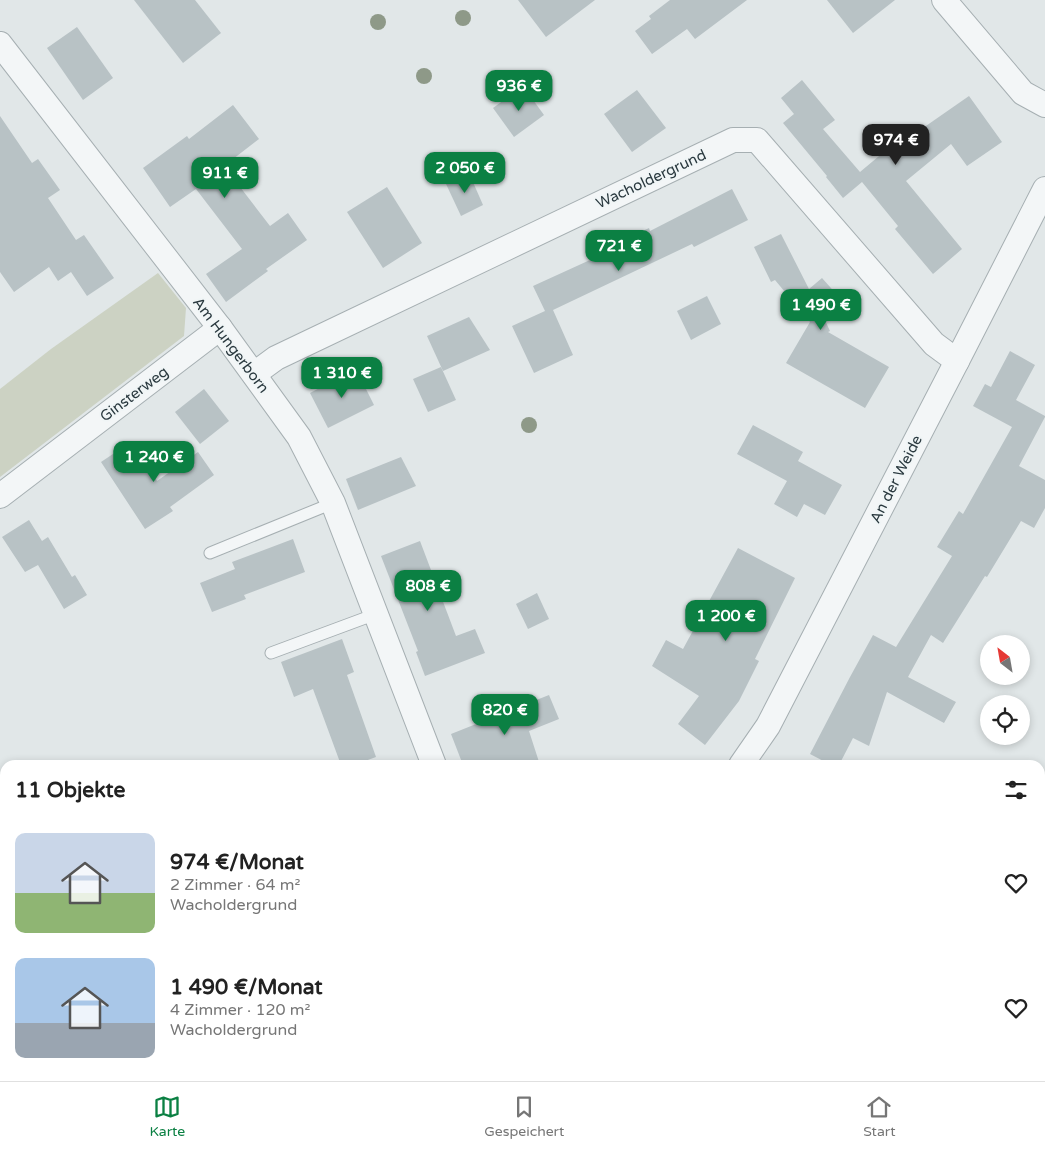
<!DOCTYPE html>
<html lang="de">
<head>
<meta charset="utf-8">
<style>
  :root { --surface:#fff; --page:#f2f2f2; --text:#222; --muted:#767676; --line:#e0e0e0; --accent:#0b8043 }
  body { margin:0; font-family:"Varela Round",sans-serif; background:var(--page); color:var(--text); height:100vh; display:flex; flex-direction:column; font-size:19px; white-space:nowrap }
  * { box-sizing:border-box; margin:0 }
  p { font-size:16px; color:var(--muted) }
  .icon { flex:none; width:28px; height:28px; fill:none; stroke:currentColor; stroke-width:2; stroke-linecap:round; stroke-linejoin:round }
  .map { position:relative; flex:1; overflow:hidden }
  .drawer { position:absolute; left:0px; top:760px; width:1045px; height:321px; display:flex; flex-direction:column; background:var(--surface); border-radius:15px 15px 0 0; box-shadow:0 2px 8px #0003 }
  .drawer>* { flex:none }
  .needle { width:32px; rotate:329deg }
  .controls { position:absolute; left:980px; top:635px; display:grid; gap:10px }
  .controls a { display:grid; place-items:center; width:50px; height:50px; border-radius:50%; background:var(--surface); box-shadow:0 2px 8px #0003; font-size:25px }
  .price { position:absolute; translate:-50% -42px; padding:0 11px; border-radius:10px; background:var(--accent); color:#fff; font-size:16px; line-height:32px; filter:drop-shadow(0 1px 2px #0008) }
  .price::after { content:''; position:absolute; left:50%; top:30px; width:15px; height:11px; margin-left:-8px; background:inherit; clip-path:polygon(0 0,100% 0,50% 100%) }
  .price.current { background:#222; color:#fff }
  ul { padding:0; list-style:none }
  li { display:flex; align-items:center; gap:15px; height:125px; padding:0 15px }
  li span { display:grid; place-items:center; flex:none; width:140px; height:100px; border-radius:10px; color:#555 }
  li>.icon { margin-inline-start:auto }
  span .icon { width:60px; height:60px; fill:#fffc; stroke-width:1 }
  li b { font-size:21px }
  h2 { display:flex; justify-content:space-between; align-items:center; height:60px; padding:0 15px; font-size:21px }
  .tab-bar { display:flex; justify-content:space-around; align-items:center; height:70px; border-top:1px solid var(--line); background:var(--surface); font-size:14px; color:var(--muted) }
  .tab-bar a { display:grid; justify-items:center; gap:2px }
  .tab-bar .current { color:var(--accent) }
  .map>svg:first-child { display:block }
  .green { fill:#ccd2c3 }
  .building { fill:#b8c2c5 }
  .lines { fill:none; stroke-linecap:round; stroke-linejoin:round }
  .lane-casing { stroke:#a6afb2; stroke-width:13 }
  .street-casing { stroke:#a6afb2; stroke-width:26 }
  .lane { stroke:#f3f6f7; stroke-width:11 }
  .street { stroke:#f3f6f7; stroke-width:24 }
  .tree { fill:#8e9988 }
  .labels { text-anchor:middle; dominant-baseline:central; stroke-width:4; stroke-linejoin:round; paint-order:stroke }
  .street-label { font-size:15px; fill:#2a393f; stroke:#f0f5f6 }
</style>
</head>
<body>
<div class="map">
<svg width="1045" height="1081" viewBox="0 0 1045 1081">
  <rect width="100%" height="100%" fill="#e1e7e8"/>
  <g class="green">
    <polygon points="158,273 186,308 184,336 0,477 0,389 51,349"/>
    <polygon points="1045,780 1045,1081 877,1081 880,1076 1040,1076 1040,783"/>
  </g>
  <g class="building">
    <polygon points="134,0 195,0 221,33 183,63"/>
    <polygon points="518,0 595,0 546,37"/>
    <polygon points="670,0 747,0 695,39 687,29 652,54 635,31 651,19 649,16"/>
    <polygon points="827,0 895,0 853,33"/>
    <polygon points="77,27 113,78 83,100 47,48"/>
    <polygon points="802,80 835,120 823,129 860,172 897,141 900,144 969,96 1002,142 967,166 951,144 906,181 962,249 933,274 895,229 898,226 862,182 843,198 826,177 827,176 783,123 794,114 781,98"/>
    <polygon points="523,86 544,115 514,137 493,108"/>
    <polygon points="637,90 666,128 632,152 604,114"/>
    <polygon points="233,105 259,139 224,166 270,226 288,213 307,240 266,269 268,271 226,302 206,274 242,249 196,189 170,207 143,168 187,136 189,139"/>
    <polygon points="0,116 32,163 38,159 60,190 48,198 76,240 84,235 114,278 87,296 71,272 58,281 49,267 14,292 0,272"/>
    <polygon points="469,173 483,205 461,216 446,184"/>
    <polygon points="387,187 422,243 383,268 347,212"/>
    <polygon points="732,189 748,220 694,247 692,244 553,310 573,355 534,373 512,326 545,311 533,286 590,260 588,257 649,228 650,231"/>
    <polygon points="781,234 809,289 822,278 839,297 821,312 830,331 828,332 889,367 865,408 786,363 810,322 775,280 771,282 754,247"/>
    <polygon points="707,296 721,324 691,340 677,311"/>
    <polygon points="469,317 490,350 443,371 427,336"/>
    <polygon points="1010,351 1035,365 1016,400 1045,416 1045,417 1019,466 1045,480 1045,508 1034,528 1021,521 987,577 985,576 943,643 931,635 908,677 956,702 944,723 887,692 869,746 853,738 839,765 831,765 810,754 850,677 873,635 896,647 952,556 937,547 959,511 963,514 1012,427 973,406 985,384 991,387"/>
    <polygon points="441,367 456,400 428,412 413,379"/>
    <polygon points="356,369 374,405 328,428 310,393"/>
    <polygon points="204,389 229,421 200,444 175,412"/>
    <polygon points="753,425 803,452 798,461 842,485 825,515 804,504 797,517 774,504 787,481 737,454"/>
    <polygon points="131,442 157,481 198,452 214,475 170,507 173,511 145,529 101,462"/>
    <polygon points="401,457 416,486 358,510 346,479"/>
    <polygon points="29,520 42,541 48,537 72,577 75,575 87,595 64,609 38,565 25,572 2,537"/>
    <polygon points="293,539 305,572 244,595 246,599 212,612 200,583 235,569 232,562"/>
    <polygon points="420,541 456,636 475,629 485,653 425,676 416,652 418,651 381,556"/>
    <polygon points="738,548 795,578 755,659 759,661 739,701 705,745 678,724 699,696 652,666 666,640 683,649"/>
    <polygon points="537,593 549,619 528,629 516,604"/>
    <polygon points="342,639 354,672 347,675 376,757 354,765 341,765 313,689 294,697 281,662"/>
    <polygon points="549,695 559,719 529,731 540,765 463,765 451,734"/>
  </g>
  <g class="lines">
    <defs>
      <g id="lane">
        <polyline points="210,553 333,503"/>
        <polyline points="271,653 376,614"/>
      </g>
      <g id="street">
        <polyline points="944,0 1023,93 1045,105"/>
        <polyline points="0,44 220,328 299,437 333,503 434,765"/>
        <polyline points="254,374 276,358 733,140 757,140 934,344 957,361"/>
        <polyline points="0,496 220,328"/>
        <polyline points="741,765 768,726 957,361 1045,189"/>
        <polyline points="453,1081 457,1076"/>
      </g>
    </defs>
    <use href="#lane" class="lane-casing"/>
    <use href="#street" class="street-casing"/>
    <use href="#lane" class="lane"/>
    <use href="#street" class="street"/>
  </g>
  <g class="tree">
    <circle cx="463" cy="18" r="8"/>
    <circle cx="378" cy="22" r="8"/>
    <circle cx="424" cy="76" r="8"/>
    <circle cx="529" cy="425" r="8"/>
  </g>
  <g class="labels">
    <g class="street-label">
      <text transform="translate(651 179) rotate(-25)">Wacholdergrund</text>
      <text transform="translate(231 345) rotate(53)">Am Hungerborn</text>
      <text transform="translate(134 394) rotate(-37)">Ginsterweg</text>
      <text transform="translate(896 479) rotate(-63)">An der Weide</text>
    </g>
  </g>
</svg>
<div class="controls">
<a><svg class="needle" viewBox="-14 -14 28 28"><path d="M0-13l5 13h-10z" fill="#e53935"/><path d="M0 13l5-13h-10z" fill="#767676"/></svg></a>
<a><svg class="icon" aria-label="locate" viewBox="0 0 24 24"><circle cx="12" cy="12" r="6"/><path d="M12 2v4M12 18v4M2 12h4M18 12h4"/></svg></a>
</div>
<b class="price" style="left:519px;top:112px">936 €</b>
<b class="price current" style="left:896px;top:166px">974 €</b>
<b class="price" style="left:465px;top:194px">2 050 €</b>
<b class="price" style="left:225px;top:199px">911 €</b>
<b class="price" style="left:619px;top:272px">721 €</b>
<b class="price" style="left:821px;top:331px">1 490 €</b>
<b class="price" style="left:342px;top:399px">1 310 €</b>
<b class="price" style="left:154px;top:483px">1 240 €</b>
<b class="price" style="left:428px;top:612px">808 €</b>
<b class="price" style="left:726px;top:642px">1 200 €</b>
<b class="price" style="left:505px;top:736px">820 €</b>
<section class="drawer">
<h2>11 Objekte<svg class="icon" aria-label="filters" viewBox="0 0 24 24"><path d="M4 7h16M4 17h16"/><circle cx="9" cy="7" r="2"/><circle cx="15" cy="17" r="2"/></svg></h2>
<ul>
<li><span style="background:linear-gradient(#c9d6e8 60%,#8fb573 0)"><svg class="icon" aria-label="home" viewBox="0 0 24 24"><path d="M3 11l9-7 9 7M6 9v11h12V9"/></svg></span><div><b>974 €/Monat</b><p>2 Zimmer · 64 m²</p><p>Wacholdergrund</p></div><svg class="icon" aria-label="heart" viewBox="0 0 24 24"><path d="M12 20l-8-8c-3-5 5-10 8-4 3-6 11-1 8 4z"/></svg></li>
<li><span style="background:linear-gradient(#a9c7e8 65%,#9aa5b1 0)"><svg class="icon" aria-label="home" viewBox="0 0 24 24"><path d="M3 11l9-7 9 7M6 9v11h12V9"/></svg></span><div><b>1 490 €/Monat</b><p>4 Zimmer · 120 m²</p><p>Wacholdergrund</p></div><svg class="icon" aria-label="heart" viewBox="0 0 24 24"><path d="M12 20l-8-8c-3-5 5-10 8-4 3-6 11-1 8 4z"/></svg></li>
</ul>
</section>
</div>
<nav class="tab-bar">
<a class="current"><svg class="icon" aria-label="map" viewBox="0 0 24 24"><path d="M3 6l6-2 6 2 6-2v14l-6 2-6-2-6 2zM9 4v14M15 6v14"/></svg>Karte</a>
<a><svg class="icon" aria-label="saved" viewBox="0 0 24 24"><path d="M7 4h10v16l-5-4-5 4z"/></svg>Gespeichert</a>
<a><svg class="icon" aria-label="home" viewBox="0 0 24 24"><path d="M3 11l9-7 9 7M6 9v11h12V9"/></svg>Start</a>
</nav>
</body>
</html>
